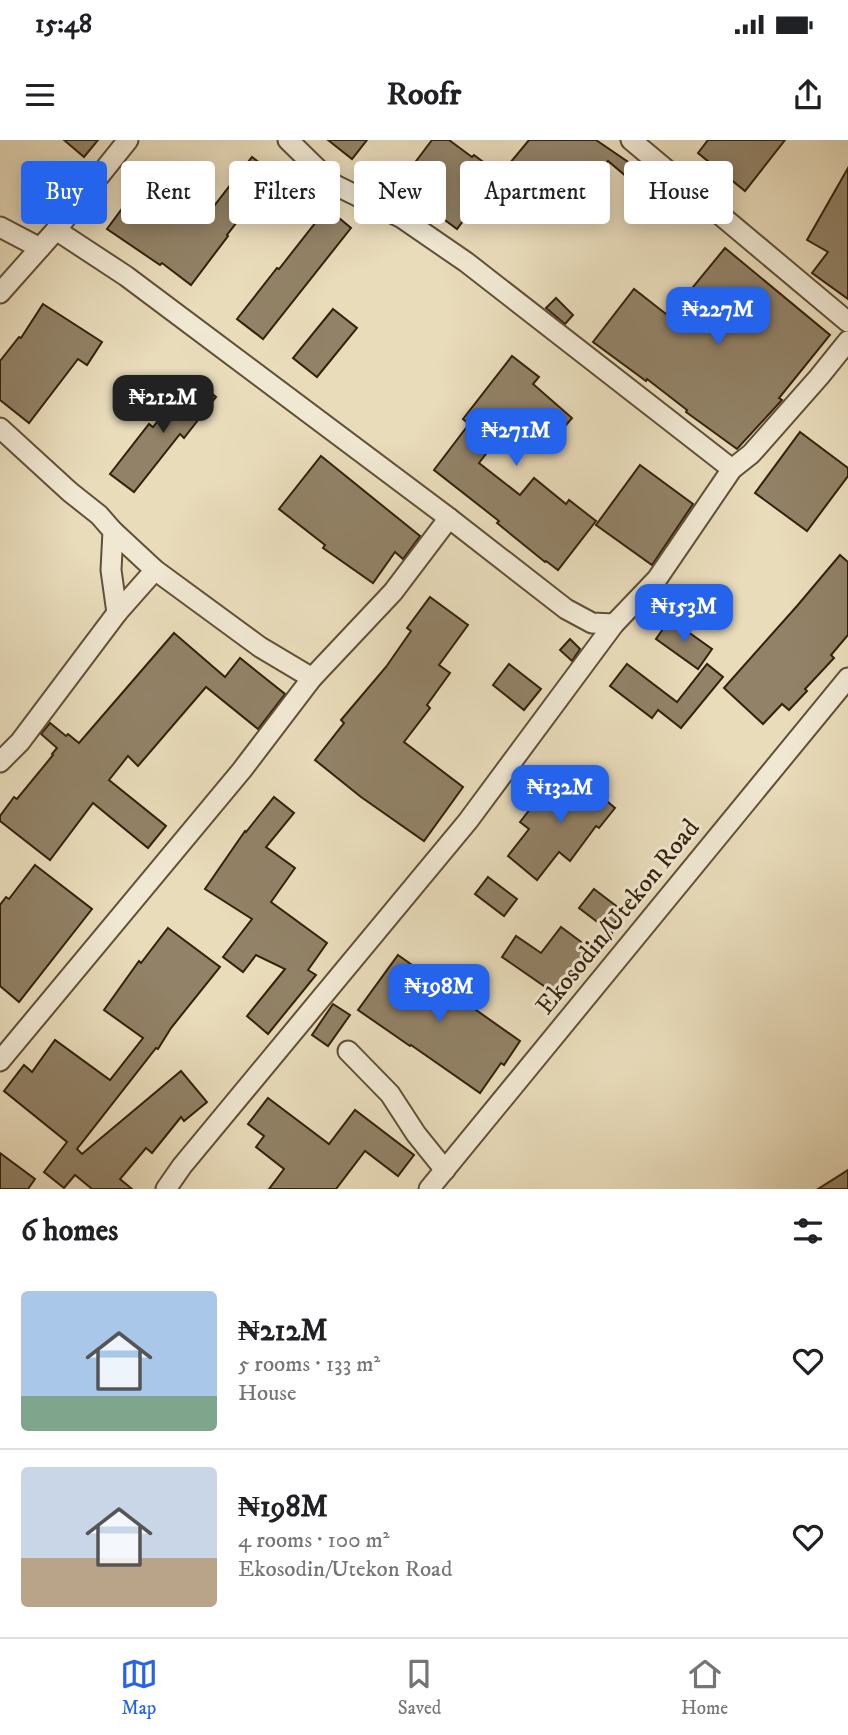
<!DOCTYPE html>
<html lang="en">
<head>
<meta charset="utf-8">
<style>
  :root { --surface:#fff; --page:#f2f2f2; --text:#202124; --muted:#757577; --line:#e0e0e0; --accent:#2563eb }
  body { margin:0; font-family:"IM FELL DW Pica",serif; background:var(--page); color:var(--text); height:100vh; display:flex; flex-direction:column; font-size:26px; white-space:nowrap }
  * { box-sizing:border-box; margin:0 }
  p { font-size:23px; color:var(--muted) }
  .icon { flex:none; width:38px; height:38px; fill:none; stroke:currentColor; stroke-width:2; stroke-linecap:round; stroke-linejoin:round }
  .map { position:relative; height:1049px; overflow:hidden }
  .details { display:flex; flex-direction:column; background:var(--surface); flex:1 }
  .details>* { flex:none }
  .guide { position:absolute; left:21px; top:21px; width:807px; height:63px; display:flex; gap:14px }
  .price { position:absolute; translate:-50% -60px; padding:0 16px; border-radius:14px; background:var(--accent); color:#fff; font-size:23px; line-height:46px; filter:drop-shadow(0 2px 4px #0008) }
  .price::after { content:''; position:absolute; left:50%; top:42px; width:21px; height:16px; margin-left:-10px; background:inherit; clip-path:polygon(0 0,100% 0,50% 100%) }
  .price.on { background:#222; color:#fff }
  ul { padding:0; list-style:none }
  li { display:flex; align-items:center; gap:21px; height:175px; padding:0 21px }
  li+li { border-top:2px solid var(--line) }
  li span { display:grid; place-items:center; flex:none; width:196px; height:140px; border-radius:7px; color:#555 }
  li>.icon { margin-inline-start:auto }
  span .icon { width:84px; height:84px; fill:#fffc; stroke-width:1 }
  li b { font-size:30px }
  h2 { display:flex; justify-content:space-between; align-items:center; height:84px; padding:0 21px; font-size:30px }
  .chip { padding:0 24px; border-radius:7px; background:var(--surface); box-shadow:0 4px 18px #0003; font-size:24px; line-height:63px }
  .chip.on { background:var(--accent); color:#fff }
  .status { display:flex; justify-content:space-between; align-items:center; height:49px; padding:0 35px; background:var(--surface); direction:ltr }
  .status svg { height:19px; fill:currentColor }
  header { display:flex; justify-content:space-between; align-items:center; height:91px; padding:0 21px; background:var(--surface); font-size:32px; font-weight:700 }
  .tab-bar { display:flex; justify-content:space-around; align-items:center; height:98px; border-top:2px solid var(--line); background:var(--surface); font-size:19px; color:var(--muted) }
  .tab-bar a { display:grid; justify-items:center; gap:4px }
  .tab-bar .on { color:var(--accent) }
  .map>svg:first-child { display:block }
  .building { fill:#928267; stroke:#34210c; stroke-width:2 }
  .lines { fill:none; stroke-linecap:round; stroke-linejoin:round }
  .minor-casing { stroke:#615038; stroke-width:23 }
  .minor { stroke:#f1e8d3; stroke-width:19 }
  .labels { text-anchor:middle; dominant-baseline:central; stroke-width:6; stroke-linejoin:round; paint-order:stroke }
  .street-label { font-size:26px; fill:#34210c; stroke:#f1e8d3 }
</style>
</head>
<body>
<div class="status"><b>15:48</b><svg viewBox="0 0 49 12"><path d="M0 12V9h3v3zM5 12V6h3v6zM10 12V3h3v9zM15 12V0h3v12zM26 1h20v11H26zM47 4h2v5h-2z"/></svg></div>
<header><svg class="icon" aria-label="menu" viewBox="0 0 24 24"><path d="M4 6h16M4 12h16M4 18h16"/></svg>Roofr<svg class="icon" aria-label="share" viewBox="0 0 24 24"><path d="M12 15V3M7 8l5-5 5 5M5 13v7h14v-7"/></svg></header>
<div class="map">
<svg width="848" height="1049" viewBox="0 0 848 1049">
  <rect width="100%" height="100%" fill="#e9dcbb"/>
  <filter id="stains"><feTurbulence type="fractalNoise" baseFrequency=".00286" numOctaves="4"/><feColorMatrix values="0 0 0 0 .2 0 0 0 0 .09 0 0 0 0 .02 0 0 0 .5 -.17"/></filter>
  <radialGradient id="worn" r=".72"><stop offset=".6" stop-color="#630" stop-opacity="0"/><stop offset="1" stop-color="#630" stop-opacity=".3"/></radialGradient>
  <g class="building">
    <polygon points="64,0 98,0 84,17"/>
    <polygon points="328,0 367,0 352,19"/>
    <polygon points="432,0 449,0 472,17 474,15 498,33 457,89 398,45"/>
    <polygon points="529,0 596,0 637,28 676,60 667,71 608,21 565,73 509,24"/>
    <polygon points="708,0 785,0 745,51 698,13"/>
    <polygon points="252,17 274,34 227,95 228,96 191,145 162,123 160,125 107,89 149,32 207,75"/>
    <polygon points="848,28 848,159 812,133 828,112 807,100"/>
    <polygon points="327,68 351,88 263,199 237,179 277,128 279,129"/>
    <polygon points="725,108 830,195 779,258 782,260 737,309 686,272 687,270 647,239 646,241 593,202 634,149 666,174 668,172 671,174"/>
    <polygon points="556,158 573,175 565,184 546,168"/>
    <polygon points="43,164 102,202 87,225 78,219 29,283 0,260 0,221 19,197 21,198"/>
    <polygon points="333,169 357,188 317,237 293,218"/>
    <polygon points="512,216 539,237 533,244 572,278 550,304 512,271 488,303 492,306 479,323 520,355 534,338 566,364 569,360 596,381 558,430 546,421 545,422 497,383 499,381 434,330 469,284 463,279"/>
    <polygon points="192,238 216,257 184,298 180,294 134,352 110,334 149,284 153,287"/>
    <polygon points="800,292 848,328 848,336 807,391 755,353"/>
    <polygon points="321,316 420,396 403,419 395,412 373,443 323,408 325,405 279,369"/>
    <polygon points="640,325 693,364 652,425 596,385"/>
    <polygon points="840,415 848,422 848,495 831,515 834,518 805,549 807,551 789,570 782,564 763,584 724,548 797,466"/>
    <polygon points="430,457 468,485 439,525 450,533 427,565 430,568 404,602 463,647 424,701 361,657 315,620 344,583 341,580 386,527 411,491 407,488"/>
    <polygon points="670,479 712,509 698,529 656,499"/>
    <polygon points="174,493 225,537 240,518 285,554 258,589 206,547 138,626 128,616 109,640 166,686 148,708 93,663 50,720 0,681 0,676 14,657 17,659 53,615 52,614 57,608 41,594 50,583 66,596 68,594 79,603"/>
    <polygon points="570,499 580,509 572,521 560,510"/>
    <polygon points="509,524 541,549 524,570 493,545"/>
    <polygon points="627,524 677,562 707,524 723,537 681,588 658,570 652,578 610,546"/>
    <polygon points="571,631 615,668 599,688 596,686 570,721 559,712 537,740 508,716 529,689 520,682 541,655 547,659"/>
    <polygon points="274,657 294,673 266,707 295,728 271,762 327,803 308,830 316,835 268,894 247,876 285,829 256,815 243,832 223,817 252,779 205,749 245,691 246,692"/>
    <polygon points="35,725 92,769 19,862 0,846 0,765 6,757 9,759"/>
    <polygon points="488,737 517,759 504,776 475,754"/>
    <polygon points="594,749 624,772 612,786 612,793 579,768"/>
    <polygon points="561,787 592,810 579,828 576,826 557,855 502,817 516,796 541,813"/>
    <polygon points="168,788 220,827 171,888 158,909 156,908 77,1009 82,1014 181,931 207,962 184,981 181,977 152,1013 146,1008 120,1039 132,1049 92,1049 75,1035 64,1048 44,1032 67,1002 4,951 24,925 32,932 55,900 110,940 143,898 104,870 139,821 141,823"/>
    <polygon points="398,815 520,901 504,925 501,923 480,953 411,905 410,906 358,870"/>
    <polygon points="333,864 350,875 328,906 312,895"/>
    <polygon points="268,958 329,1004 355,970 414,1015 398,1036 365,1011 336,1049 269,1049 284,1029 256,1007 264,996 248,984"/>
    <polygon points="0,1013 35,1039 28,1049 0,1049"/>
    <polygon points="848,1030 848,1049 818,1049"/>
  </g>
  <g class="lines">
    <defs>
      <g id="minor">
        <polyline points="288,0 333,44 402,78 466,122 732,329"/>
        <polyline points="631,0 848,182"/>
        <polyline points="0,87 40,108"/>
        <polyline points="56,90 126,136 449,378 566,469 592,483 614,484"/>
        <polyline points="0,153 56,90 128,0"/>
        <polyline points="0,288 70,352 99,375 113,391 111,430 117,473 20,602 0,622"/>
        <polyline points="113,391 155,430 260,507 312,538"/>
        <polyline points="117,473 155,430"/>
        <polyline points="348,911 390,954 416,994 445,1030"/>
        <polyline points="0,921 242,630 312,538 393,452 449,378"/>
        <polyline points="166,1049 182,1026 468,681 614,484 657,439 732,329 751,314 819,237 848,201"/>
        <polyline points="429,1049 848,538"/>
      </g>
    </defs>
    <use href="#minor" class="minor-casing"/>
    <use href="#minor" class="minor"/>
  </g>
  <g class="labels">
    <g class="street-label">
      <text transform="translate(618 777) rotate(-51)">Ekosodin/Utekon Road</text>
    </g>
  </g>
  <rect width="100%" height="100%" filter="url(#stains)"/>
  <rect width="100%" height="100%" fill="url(#worn)"/>
</svg>
<b class="price" style="left:718px;top:207px">₦227M</b>
<b class="price on" style="left:163px;top:295px">₦212M</b>
<b class="price" style="left:516px;top:328px">₦271M</b>
<b class="price" style="left:684px;top:504px">₦153M</b>
<b class="price" style="left:560px;top:685px">₦132M</b>
<b class="price" style="left:439px;top:884px">₦198M</b>
<div class="guide">
<a class="chip on">Buy</a>
<a class="chip">Rent</a>
<a class="chip">Filters</a>
<a class="chip">New</a>
<a class="chip">Apartment</a>
<a class="chip">House</a>
</div>
</div>
<section class="details">
<h2>6 homes<svg class="icon" aria-label="filters" viewBox="0 0 24 24"><path d="M4 7h16M4 17h16"/><circle cx="9" cy="7" r="2"/><circle cx="15" cy="17" r="2"/></svg></h2>
<ul>
<li><span style="background:linear-gradient(#a9c7e8 75%,#7fa58c 0)"><svg class="icon" aria-label="home" viewBox="0 0 24 24"><path d="M3 11l9-7 9 7M6 9v11h12V9"/></svg></span><div><b>₦212M</b><p>5 rooms · 133 m²</p><p>House</p></div><svg class="icon" aria-label="heart" viewBox="0 0 24 24"><path d="M12 20l-8-8c-3-5 5-10 8-4 3-6 11-1 8 4z"/></svg></li>
<li><span style="background:linear-gradient(#c9d6e8 65%,#b9a48a 0)"><svg class="icon" aria-label="home" viewBox="0 0 24 24"><path d="M3 11l9-7 9 7M6 9v11h12V9"/></svg></span><div><b>₦198M</b><p>4 rooms · 100 m²</p><p>Ekosodin/Utekon Road</p></div><svg class="icon" aria-label="heart" viewBox="0 0 24 24"><path d="M12 20l-8-8c-3-5 5-10 8-4 3-6 11-1 8 4z"/></svg></li>
</ul>
</section>
<nav class="tab-bar">
<a class="on"><svg class="icon" aria-label="map" viewBox="0 0 24 24"><path d="M3 6l6-2 6 2 6-2v14l-6 2-6-2-6 2zM9 4v14M15 6v14"/></svg>Map</a>
<a><svg class="icon" aria-label="saved" viewBox="0 0 24 24"><path d="M7 4h10v16l-5-4-5 4z"/></svg>Saved</a>
<a><svg class="icon" aria-label="home" viewBox="0 0 24 24"><path d="M3 11l9-7 9 7M6 9v11h12V9"/></svg>Home</a>
</nav>
</body>
</html>
